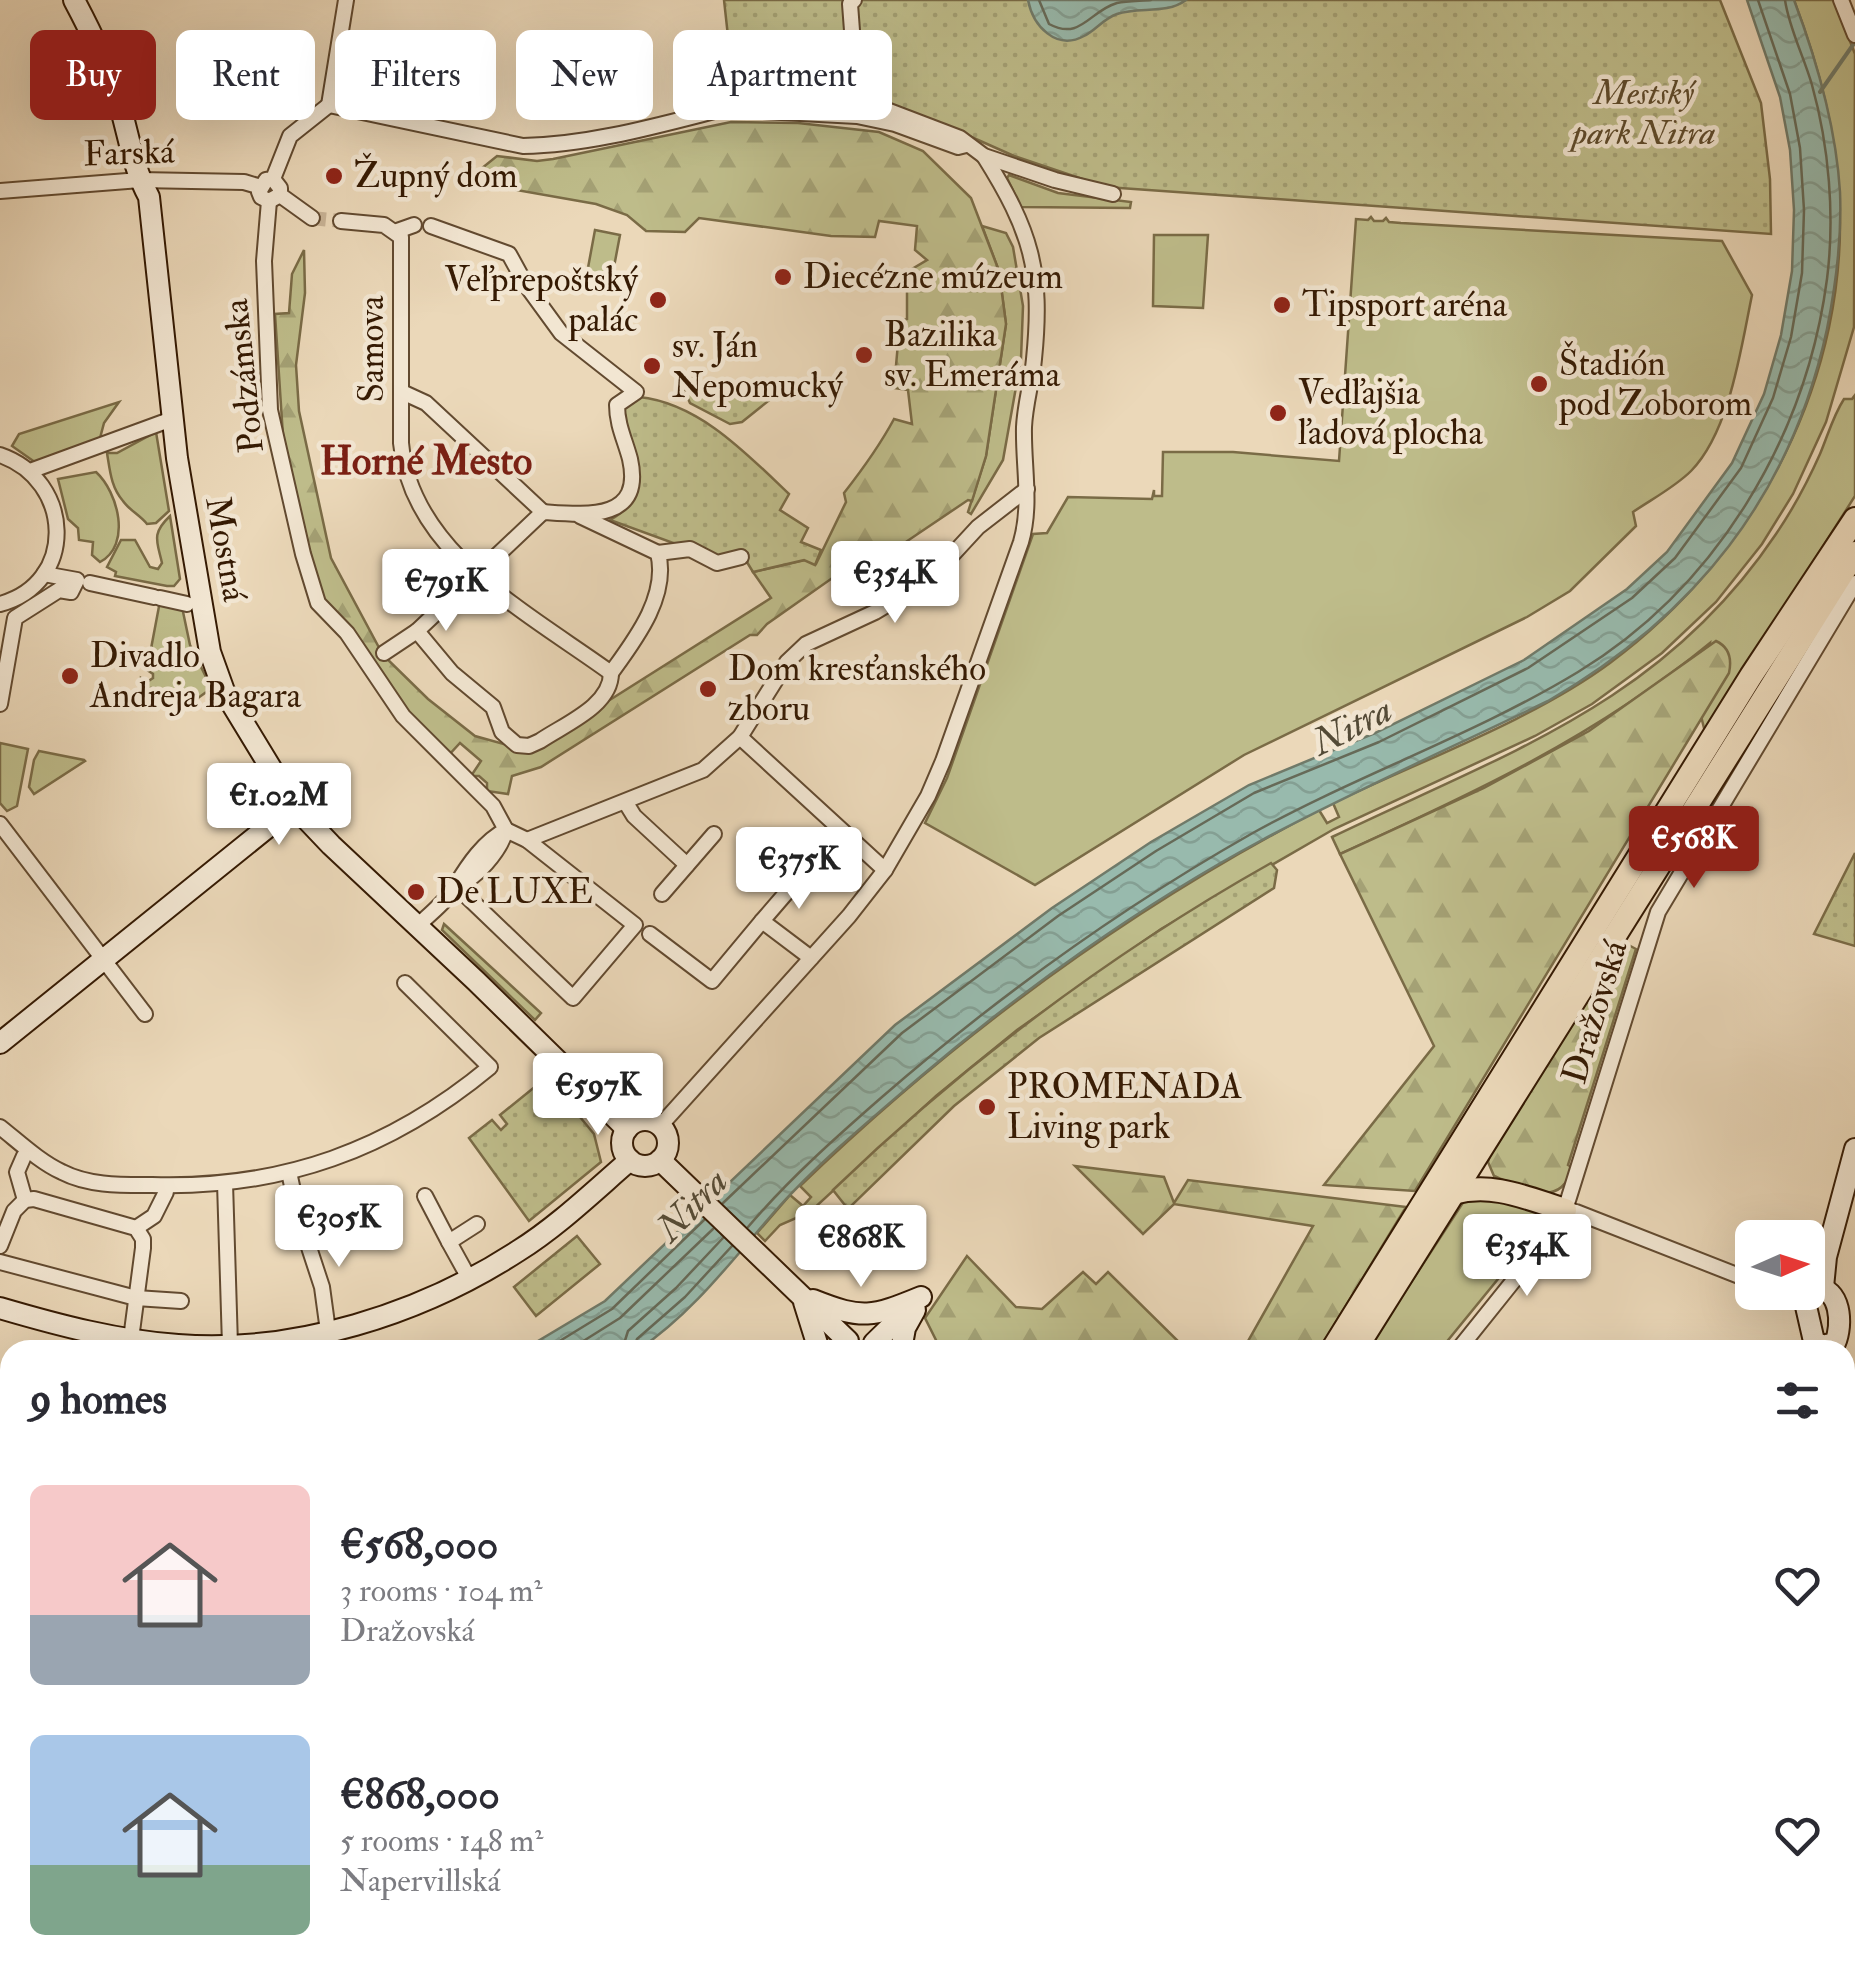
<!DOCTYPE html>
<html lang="en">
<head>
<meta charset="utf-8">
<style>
  :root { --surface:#fff; --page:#f7f7f7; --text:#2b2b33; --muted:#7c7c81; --accent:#8f2418 }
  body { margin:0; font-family:"IM FELL Double Pica",serif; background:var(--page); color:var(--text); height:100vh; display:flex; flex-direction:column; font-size:38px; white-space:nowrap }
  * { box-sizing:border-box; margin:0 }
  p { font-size:32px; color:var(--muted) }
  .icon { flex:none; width:55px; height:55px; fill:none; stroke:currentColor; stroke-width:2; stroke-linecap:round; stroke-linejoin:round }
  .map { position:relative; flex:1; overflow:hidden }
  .drawer { position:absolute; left:0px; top:1340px; width:1855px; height:642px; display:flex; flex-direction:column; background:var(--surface); border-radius:30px 30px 0 0; box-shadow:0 10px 40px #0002 }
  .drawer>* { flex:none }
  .top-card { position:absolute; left:30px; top:30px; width:1000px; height:90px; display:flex; gap:20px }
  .needle { width:65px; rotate:87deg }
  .controls { position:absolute; left:1735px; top:1220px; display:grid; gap:20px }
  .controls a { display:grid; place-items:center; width:90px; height:90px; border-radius:15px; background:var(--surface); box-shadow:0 10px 40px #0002; font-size:50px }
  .price { position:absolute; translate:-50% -85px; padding:0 22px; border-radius:10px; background:#fff; color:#222; font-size:32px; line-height:65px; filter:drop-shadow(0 2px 5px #0008) }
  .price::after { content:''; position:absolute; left:50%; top:60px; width:30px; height:22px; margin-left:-15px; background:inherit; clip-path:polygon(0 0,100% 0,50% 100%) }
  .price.on { background:var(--accent); color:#fff }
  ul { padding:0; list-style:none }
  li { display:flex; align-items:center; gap:30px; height:250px; padding:0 30px }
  li span { display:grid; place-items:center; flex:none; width:280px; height:200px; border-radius:15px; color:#555 }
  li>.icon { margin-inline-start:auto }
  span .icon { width:120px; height:120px; fill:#fffc; stroke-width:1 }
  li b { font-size:42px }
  h2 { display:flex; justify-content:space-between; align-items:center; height:120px; padding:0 30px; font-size:42px }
  .pill { padding:0 35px; border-radius:15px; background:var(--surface); box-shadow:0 10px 40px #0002; font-size:35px; line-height:90px }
  .pill.on { background:var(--accent); color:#fff }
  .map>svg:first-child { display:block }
  .green { fill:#bebc8a; stroke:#7a6b46; stroke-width:2.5 }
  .forest { fill:url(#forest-firs); stroke:#7a6b46; stroke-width:2.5 }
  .park { fill:url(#park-dots); stroke:#7a6b46; stroke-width:2.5 }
  .water { fill:url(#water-waves); stroke:#707a69; stroke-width:2.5 }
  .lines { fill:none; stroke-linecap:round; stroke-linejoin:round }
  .shore { stroke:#666a58; stroke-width:2.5 }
  .stream { stroke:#707a69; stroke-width:4 }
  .street-tunnel { stroke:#c7b295; stroke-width:14; stroke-dasharray:14 7; stroke-linecap:butt }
  .street-casing { stroke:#624a30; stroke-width:18 }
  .secondary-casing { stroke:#351a03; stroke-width:24 }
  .primary-casing { stroke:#351a03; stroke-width:26 }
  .street { stroke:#f2e6d2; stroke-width:14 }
  .secondary { stroke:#f2e6d2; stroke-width:20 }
  .primary { stroke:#ebd8b9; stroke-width:22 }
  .poi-dot { fill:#8f2418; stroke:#f2e6d2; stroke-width:4 }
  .labels { text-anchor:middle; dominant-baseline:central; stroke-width:9; stroke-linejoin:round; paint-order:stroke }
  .park-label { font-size:35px; font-style:italic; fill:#5e4b2c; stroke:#f2e6d2 }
  .street-label { font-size:35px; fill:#351a03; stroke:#f2e6d2 }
  .poi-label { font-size:35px; fill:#351a03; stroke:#f2e6d2; text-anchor:start }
  .water-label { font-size:38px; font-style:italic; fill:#534a36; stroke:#f2e6d2 }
  .quarter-label { font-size:40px; font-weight:bold; fill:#7a1f14; stroke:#f2e6d2 }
</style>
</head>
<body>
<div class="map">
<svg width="1855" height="1982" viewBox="0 0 1855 1982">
  <defs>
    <pattern id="forest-firs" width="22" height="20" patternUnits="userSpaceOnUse" patternTransform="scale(2.5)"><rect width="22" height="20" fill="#bebc8a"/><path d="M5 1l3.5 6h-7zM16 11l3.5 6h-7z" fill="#a4a175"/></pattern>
    <pattern id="park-dots" width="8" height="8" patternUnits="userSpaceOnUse" patternTransform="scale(2.5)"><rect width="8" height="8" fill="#bebc8a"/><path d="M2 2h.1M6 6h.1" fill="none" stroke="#a4a175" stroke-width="1.8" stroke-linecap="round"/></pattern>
    <pattern id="water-waves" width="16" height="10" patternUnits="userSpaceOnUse" patternTransform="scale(2.5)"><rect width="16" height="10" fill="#98baad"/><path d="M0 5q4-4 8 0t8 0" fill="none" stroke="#849f93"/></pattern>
  </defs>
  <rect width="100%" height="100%" fill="#ebd8b9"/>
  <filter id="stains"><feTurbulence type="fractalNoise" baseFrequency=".002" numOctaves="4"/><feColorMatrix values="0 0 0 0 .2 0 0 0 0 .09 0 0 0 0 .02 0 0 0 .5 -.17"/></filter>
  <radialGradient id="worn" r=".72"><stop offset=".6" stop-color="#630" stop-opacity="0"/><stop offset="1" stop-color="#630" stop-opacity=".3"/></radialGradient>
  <g class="green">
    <path d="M 1794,0 L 1834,0 L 1855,54 L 1854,327 L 1826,422 L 1793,494 L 1762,544 L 1716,602 L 1662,653 L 1592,704 L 1535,736 L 1334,829 L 1161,929 L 1017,1030 L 936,1096 L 810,1212 L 780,1225 L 765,1241 L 757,1233 L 790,1195 L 803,1206 L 811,1197 L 800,1186 C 955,1037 1128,909 1319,810 L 1327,823 L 1339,817 L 1333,803 C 1420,761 1533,720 1610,663 C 1757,554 1851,376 1839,191 C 1835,126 1817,61 1794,0 Z"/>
    <polygon points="1009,175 1058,193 1131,202 1130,208 1021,207 1007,178"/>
    <path d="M 1371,217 L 1374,221 L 1383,221 L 1386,218 L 1389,222 L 1401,223 L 1722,241 L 1752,295 C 1741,348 1730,431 1691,471 C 1675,487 1652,499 1633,512 L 1636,526 L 1570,591 L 1527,617 L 1244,755 L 1035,885 L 925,823 L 947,778 L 1033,534 L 1047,533 L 1068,497 L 1152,499 L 1154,490 L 1154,496 L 1162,496 L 1163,452 L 1233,452 L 1339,461 L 1356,219 L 1368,220 Z"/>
    <polygon points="982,226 1006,233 1013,247 1023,306 1021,359 1003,460 971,514 968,512 986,456 1006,324 999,271"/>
    <polygon points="595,230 620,235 610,288 585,284"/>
    <polygon points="1154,235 1208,235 1203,308 1153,306"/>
    <path d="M 1855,395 L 1855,496 L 1705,732 L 1701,716 L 1710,643 C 1597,736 1472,794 1340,854 L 1332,837 C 1506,753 1663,703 1776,534 C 1793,509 1808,481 1820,454 C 1828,435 1833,416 1844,399 L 1852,399 Z"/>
    <polygon points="119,402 104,423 100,438 39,465 12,446 19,434"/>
    <path d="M 156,432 L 169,511 L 156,523 L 147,524 C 140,515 129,510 123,501 C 111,487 110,471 107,453 L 117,453 Z"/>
    <path d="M 96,472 C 118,492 132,545 100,562 L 92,555 L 93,542 L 79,540 L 78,528 L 68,519 L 58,479 Z"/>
    <path d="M 170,516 L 180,579 L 174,586 L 167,586 L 115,576 L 116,572 L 107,567 L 121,540 L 135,540 L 150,567 L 158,569 L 162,563 C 157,541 151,534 170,516 Z"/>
    <polygon points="160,601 182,607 190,645 209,683 209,690 198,698 168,695 164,690 155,693 151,688 146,692 141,685 141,678 147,682 153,678 153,674 147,670"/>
    <polygon points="0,743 28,749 17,806 7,811 0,803"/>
    <polygon points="39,751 84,760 85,761 34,794 29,787 34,760"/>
    <polygon points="444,924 541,1013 535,1020 442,930"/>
    <path d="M 1472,1194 C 1493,1199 1537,1201 1546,1223 L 1538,1236 L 1521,1241 L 1503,1233 L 1497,1242 L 1516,1257 L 1440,1350 L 1367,1350 L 1466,1198 Z"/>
  </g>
  <g class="forest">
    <path d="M 731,122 L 798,123 L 879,132 L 923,151 L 971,198 L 999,271 L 1006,324 L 986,456 L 972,501 L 968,500 L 894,550 L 838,574 L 767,624 L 757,635 L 750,635 L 541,767 L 512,776 L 508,794 L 487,791 L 487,783 L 479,776 L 471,776 L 481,761 L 460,743 L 446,758 L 380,677 L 354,636 L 323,598 L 311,559 L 283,436 L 275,314 L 289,313 L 292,274 L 304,250 L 305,293 L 296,365 L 299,411 L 331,558 L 383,655 L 428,699 L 475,736 L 529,751 L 771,598 L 753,572 L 805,560 L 816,564 L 846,502 L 844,493 C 862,470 880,445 894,419 L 912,424 L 908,390 L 894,388 L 900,321 L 907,319 L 907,272 L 927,260 L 915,250 L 917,226 L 879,221 L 875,237 L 831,236 L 699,218 L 685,232 L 646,231 L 627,215 L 596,204 L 466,181 L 497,156 L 537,161 L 553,159 Z"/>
    <path d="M 1716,641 C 1729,647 1732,659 1729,673 L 1415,1191 L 1324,1185 L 1434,1046 L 1340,854 L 1484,788 L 1589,731 Z"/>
    <path d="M 1621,941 L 1636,949 L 1568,1165 L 1573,1168 C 1559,1211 1523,1188 1494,1176 L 1488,1162 L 1494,1142 Z"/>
    <polygon points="1075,1166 1164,1177 1174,1203 1188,1180 1406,1207 1319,1350 1243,1350 1313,1226 1174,1204 1143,1234"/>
    <polygon points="967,1256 1016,1307 1042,1309 1083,1272 1096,1284 1108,1272 1187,1350 941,1350 925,1318"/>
    <polygon points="1845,1883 1855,1887 1855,1982 1253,1982 1254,1972 1845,1972"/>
    <polygon points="816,1973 1207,1973 1204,1982 826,1982"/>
  </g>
  <g class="park">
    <polygon points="724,0 1720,0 1761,103 1770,179 1771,234 1106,187 1014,156 949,127 867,98 734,91"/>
    <polygon points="677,374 744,395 767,386 777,394 742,422 730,424 690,403"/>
    <path d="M 639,397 C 699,403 747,454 789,494 L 780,510 L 808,528 L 801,542 L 821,550 L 815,565 L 804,560 L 753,572 L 742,554 L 717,559 L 610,520 C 665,489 625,449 624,405 Z"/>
    <polygon points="1855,853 1855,946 1814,934"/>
    <path d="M 1271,863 L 1277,870 L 1274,888 L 1039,1038 L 954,1106 L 848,1209 L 833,1190 C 965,1063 1111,953 1271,863 Z"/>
    <polygon points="547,1077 594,1134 601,1162 529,1221 469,1138 492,1120 501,1130 507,1124 500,1115"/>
    <polygon points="577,1236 600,1264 536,1316 514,1287"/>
  </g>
  <g class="water">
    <path d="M 1028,0 L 1186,0 C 1166,15 1139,6 1117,14 C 1103,19 1096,30 1084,36 C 1056,51 1033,26 1028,0 Z"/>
    <path d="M 1747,0 L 1794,0 C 1817,61 1836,126 1840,192 C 1842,239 1836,284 1827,329 C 1791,496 1695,616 1548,701 C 1453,747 1356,790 1262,840 C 1144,903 1022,990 920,1077 C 871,1119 819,1162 776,1210 C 733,1259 693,1313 638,1350 L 523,1350 L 605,1301 L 895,1025 L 1052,908 L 1151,842 L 1249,785 L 1375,733 L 1524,660 L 1627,589 L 1667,552 L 1732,463 L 1764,394 L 1781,335 L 1792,271 L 1794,210 L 1790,150 L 1780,97 Z"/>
  </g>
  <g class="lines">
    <g class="shore">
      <path d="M 1039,0 L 1049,24 C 1081,41 1089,11 1117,3 C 1127,1 1140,1 1151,0"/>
      <polyline points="723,1203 902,1033 1058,916 1156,851 1254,793 1379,742 1528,668 1632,598 1675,558 1741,468 1773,398 1791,337 1802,273 1804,210 1800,148 1790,94 1758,0"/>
      <path d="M 748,1227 C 788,1180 835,1138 882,1097 C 996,998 1119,909 1251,834 C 1357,775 1474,735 1578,672 C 1716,588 1806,438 1827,279 C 1835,216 1829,146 1812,85 C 1804,57 1789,28 1785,0"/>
      <polyline points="545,1350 612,1309 704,1220"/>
      <polyline points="569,1350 620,1318 713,1229"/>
      <polyline points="622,1350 628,1331 676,1288 723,1238"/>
      <polyline points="634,1350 637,1339 685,1297 732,1246"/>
    </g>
    <g class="stream">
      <polyline points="1820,92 1855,42"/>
      <polyline points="1750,1972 1761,1982"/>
    </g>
    <polyline class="street-tunnel" points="312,218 341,221"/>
    <defs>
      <g id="street">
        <polyline points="854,0 850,4 858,110"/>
        <polyline points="1841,0 1855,35"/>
        <path d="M 329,105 L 523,146 C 593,145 666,123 734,106 L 743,98 L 884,109 L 960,138 L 984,156 L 1055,180 L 1113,194"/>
        <polyline points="329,105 346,0"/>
        <polyline points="734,106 743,110 857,116 895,124 958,147 966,145"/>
        <polyline points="273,179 280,188 280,195 269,201 261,197 259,192 266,180 273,179 290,136 329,105"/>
        <polyline points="0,191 140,180 244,182 261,187"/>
        <polyline points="280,195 312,218"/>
        <polyline points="269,201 264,261 270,410 303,554 318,603 347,633 403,716 493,806 506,830 527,840 635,925 573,998 456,886"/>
        <path d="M 341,221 L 384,225 L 401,237 L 401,443 C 411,553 530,614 611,673"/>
        <path d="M 431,226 L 509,254 L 526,285 L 561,333 L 636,392 L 617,405 C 617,425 625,440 630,459 C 644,522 585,515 543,512"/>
        <polyline points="397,231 414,225"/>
        <polyline points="402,392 426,403 543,512"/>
        <path d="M 0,455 C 73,480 78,583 0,604"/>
        <polyline points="30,471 172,419"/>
        <path d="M 580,516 L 658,553 C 669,596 635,640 611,673"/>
        <polyline points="658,553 690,549 717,563 741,557"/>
        <polyline points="90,583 154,597"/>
        <polyline points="160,598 187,604"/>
        <path d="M 417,631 L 452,673 L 493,707 L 502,732 L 517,745 L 529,746 L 540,741 C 565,724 611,706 611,673"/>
        <polyline points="384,653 417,631 543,512"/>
        <polyline points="0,704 15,618 59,590 71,592 77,580 44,574"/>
        <polyline points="740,737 885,870"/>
        <polyline points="626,803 634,816 687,865"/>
        <polyline points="0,824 145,1014"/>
        <polyline points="527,840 703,770 740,737 787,662 806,644 875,612 930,579 978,527 1027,489"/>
        <path d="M 456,886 C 476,879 500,851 506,830"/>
        <polyline points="662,894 714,834"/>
        <path d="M 416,927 C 429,915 448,900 456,885 C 468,865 484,841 506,830"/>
        <polyline points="650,934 712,981 762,921"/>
        <polyline points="811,958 762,921 812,863"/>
        <path d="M 660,1126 L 849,916 L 885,870 L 928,796 L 943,761 L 1021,542 C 1032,504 1023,466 1024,427 C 1025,404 1032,382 1034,359 C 1043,270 1031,231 984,156"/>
        <path d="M 0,1127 C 19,1142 40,1162 62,1172 C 89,1186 122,1185 152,1185 C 282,1189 390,1150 490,1067 L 405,983"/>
        <polyline points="24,1156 17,1172 25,1200"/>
        <polyline points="289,1172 298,1214"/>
        <polyline points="225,1183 230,1345"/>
        <polyline points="425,1196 449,1242"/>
        <polyline points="1565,1210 1576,1212 1752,1281"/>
        <polyline points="301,1223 322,1287 328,1331"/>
        <polyline points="136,1228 154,1216 166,1192"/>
        <polyline points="0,1246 14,1211 25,1200 34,1199 136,1228 143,1239 143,1248 131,1339"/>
        <polyline points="0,1262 136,1298 181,1301"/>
        <polyline points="470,1280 449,1242 477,1224"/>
        <polyline points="1781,1292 1805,1302"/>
        <polyline points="1458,1350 1535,1254 1565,1210 1658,912 1855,583"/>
        <polyline points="0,1537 10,1539"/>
        <polyline points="0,1602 10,1596"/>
        <polyline points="1845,1669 1855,1668"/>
        <polyline points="492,1972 500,1982"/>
        <polyline points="6,1982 16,1974 23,1982"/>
      </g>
      <g id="secondary">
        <path d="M 74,0 C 90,30 105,61 116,93 C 128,128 131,164 149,197 L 177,458 L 210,652 L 224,691 L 294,806 L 331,845 L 476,981 L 627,1129"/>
        <polyline points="0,1043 294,806"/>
        <circle cx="645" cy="1143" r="23"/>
        <polyline points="660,1160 848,1341"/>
        <polyline points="1823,1287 1826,1257 1855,1149"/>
        <path d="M 813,1300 C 863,1320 872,1317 921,1297"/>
        <polyline points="804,1302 819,1350"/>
        <path d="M 0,1308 C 58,1325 118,1341 178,1345 C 295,1354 421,1314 518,1251 C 558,1226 594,1191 630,1160"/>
        <polyline points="874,1343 913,1305"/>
        <polyline points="901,1350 905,1328 915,1310"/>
        <path d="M 1816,1350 L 1805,1302 L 1815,1288 C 1841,1287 1843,1325 1835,1343 L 1822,1346 L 1816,1342"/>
        <polyline points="1845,1753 1855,1780"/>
        <polyline points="1845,1873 1855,1878"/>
      </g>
      <g id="primary">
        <path d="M 1453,1193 C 1493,1182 1526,1198 1565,1210"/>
        <polyline points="1332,1350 1751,676 1855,519"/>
        <polyline points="1355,1350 1855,553"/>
        <polyline points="1234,1982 1236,1972"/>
      </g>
    </defs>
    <use href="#street" class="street-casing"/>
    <use href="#secondary" class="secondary-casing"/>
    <use href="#primary" class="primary-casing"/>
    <use href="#street" class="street"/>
    <use href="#secondary" class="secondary"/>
    <use href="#primary" class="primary"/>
  </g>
  <g class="poi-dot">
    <circle cx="334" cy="176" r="10"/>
    <circle cx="783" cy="277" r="10"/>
    <circle cx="658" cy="300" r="10"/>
    <circle cx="1282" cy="305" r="10"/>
    <circle cx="864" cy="355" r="10"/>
    <circle cx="652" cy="366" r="10"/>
    <circle cx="1539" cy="384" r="10"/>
    <circle cx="1278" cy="413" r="10"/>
    <circle cx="70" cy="676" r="10"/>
    <circle cx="708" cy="689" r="10"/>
    <circle cx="416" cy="892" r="10"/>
    <circle cx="987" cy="1107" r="10"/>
  </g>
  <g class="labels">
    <g class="park-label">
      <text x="1644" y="93">Mestský<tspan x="1644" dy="40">park Nitra</tspan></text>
    </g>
    <g class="street-label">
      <text transform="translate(129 153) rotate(-2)">Farská</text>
      <text transform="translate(372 349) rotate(-90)">Samova</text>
      <text transform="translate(244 376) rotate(-96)">Podzámska</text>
      <text transform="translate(226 549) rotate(80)">Mostná</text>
      <text transform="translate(1595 1012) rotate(-73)">Dražovská</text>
    </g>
    <g class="poi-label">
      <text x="354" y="176">Župný dom</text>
      <text x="803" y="277">Diecézne múzeum</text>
      <text x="638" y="280" text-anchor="end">Veľprepoštský<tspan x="638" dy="40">palác</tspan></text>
      <text x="1302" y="305">Tipsport aréna</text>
      <text x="884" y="335">Bazilika<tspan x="884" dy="40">sv. Emeráma</tspan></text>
      <text x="672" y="346">sv. Ján<tspan x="672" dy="40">Nepomucký</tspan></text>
      <text x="1559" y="364">Štadión<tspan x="1559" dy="40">pod Zoborom</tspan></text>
      <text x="1298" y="393">Vedľajšia<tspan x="1298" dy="40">ľadová plocha</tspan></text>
      <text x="90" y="656">Divadlo<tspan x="90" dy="40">Andreja Bagara</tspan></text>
      <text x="728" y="669">Dom kresťanského<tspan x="728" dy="40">zboru</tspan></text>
      <text x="436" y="892">De LUXE</text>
      <text x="1007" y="1087">PROMENADA<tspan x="1007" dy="40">Living park</tspan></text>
    </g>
    <g class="water-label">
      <text transform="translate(1352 726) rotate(-27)">Nitra</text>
      <text transform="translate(692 1205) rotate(-46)">Nitra</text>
    </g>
    <g class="quarter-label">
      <text x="426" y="461">Horné Mesto</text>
    </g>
  </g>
  <rect width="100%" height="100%" filter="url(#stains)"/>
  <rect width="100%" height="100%" fill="url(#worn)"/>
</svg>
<div class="controls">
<a><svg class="needle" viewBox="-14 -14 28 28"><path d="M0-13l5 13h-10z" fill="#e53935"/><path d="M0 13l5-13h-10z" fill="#7c7c81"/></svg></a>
</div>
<b class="price" style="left:895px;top:626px">€354K</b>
<b class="price" style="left:446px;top:634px">€791K</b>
<b class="price" style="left:279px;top:848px">€1.02M</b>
<b class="price on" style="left:1694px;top:891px">€568K</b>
<b class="price" style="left:799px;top:912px">€375K</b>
<b class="price" style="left:598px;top:1138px">€597K</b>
<b class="price" style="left:339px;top:1270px">€305K</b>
<b class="price" style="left:861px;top:1290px">€868K</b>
<b class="price" style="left:1527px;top:1299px">€354K</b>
<div class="top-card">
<a class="pill on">Buy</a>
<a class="pill">Rent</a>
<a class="pill">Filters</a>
<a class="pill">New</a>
<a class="pill">Apartment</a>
</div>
<section class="drawer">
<h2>9 homes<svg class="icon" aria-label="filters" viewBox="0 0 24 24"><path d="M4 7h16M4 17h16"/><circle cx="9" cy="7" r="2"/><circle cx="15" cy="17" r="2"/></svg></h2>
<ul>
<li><span style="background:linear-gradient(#f6c9c9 65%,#9aa5b1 0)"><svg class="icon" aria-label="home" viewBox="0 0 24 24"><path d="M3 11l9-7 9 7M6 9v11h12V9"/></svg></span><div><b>€568,000</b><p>3 rooms · 104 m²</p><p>Dražovská</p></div><svg class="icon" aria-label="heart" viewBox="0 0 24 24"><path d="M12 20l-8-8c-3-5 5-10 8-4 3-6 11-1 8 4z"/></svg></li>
<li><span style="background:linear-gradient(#a9c7e8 65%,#7fa58c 0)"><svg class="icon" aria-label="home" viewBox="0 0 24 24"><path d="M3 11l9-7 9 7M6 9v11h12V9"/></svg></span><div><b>€868,000</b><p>5 rooms · 148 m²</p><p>Napervillská</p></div><svg class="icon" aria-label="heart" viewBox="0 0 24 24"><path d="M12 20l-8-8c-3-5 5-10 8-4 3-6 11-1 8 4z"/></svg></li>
</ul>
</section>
</div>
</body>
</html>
